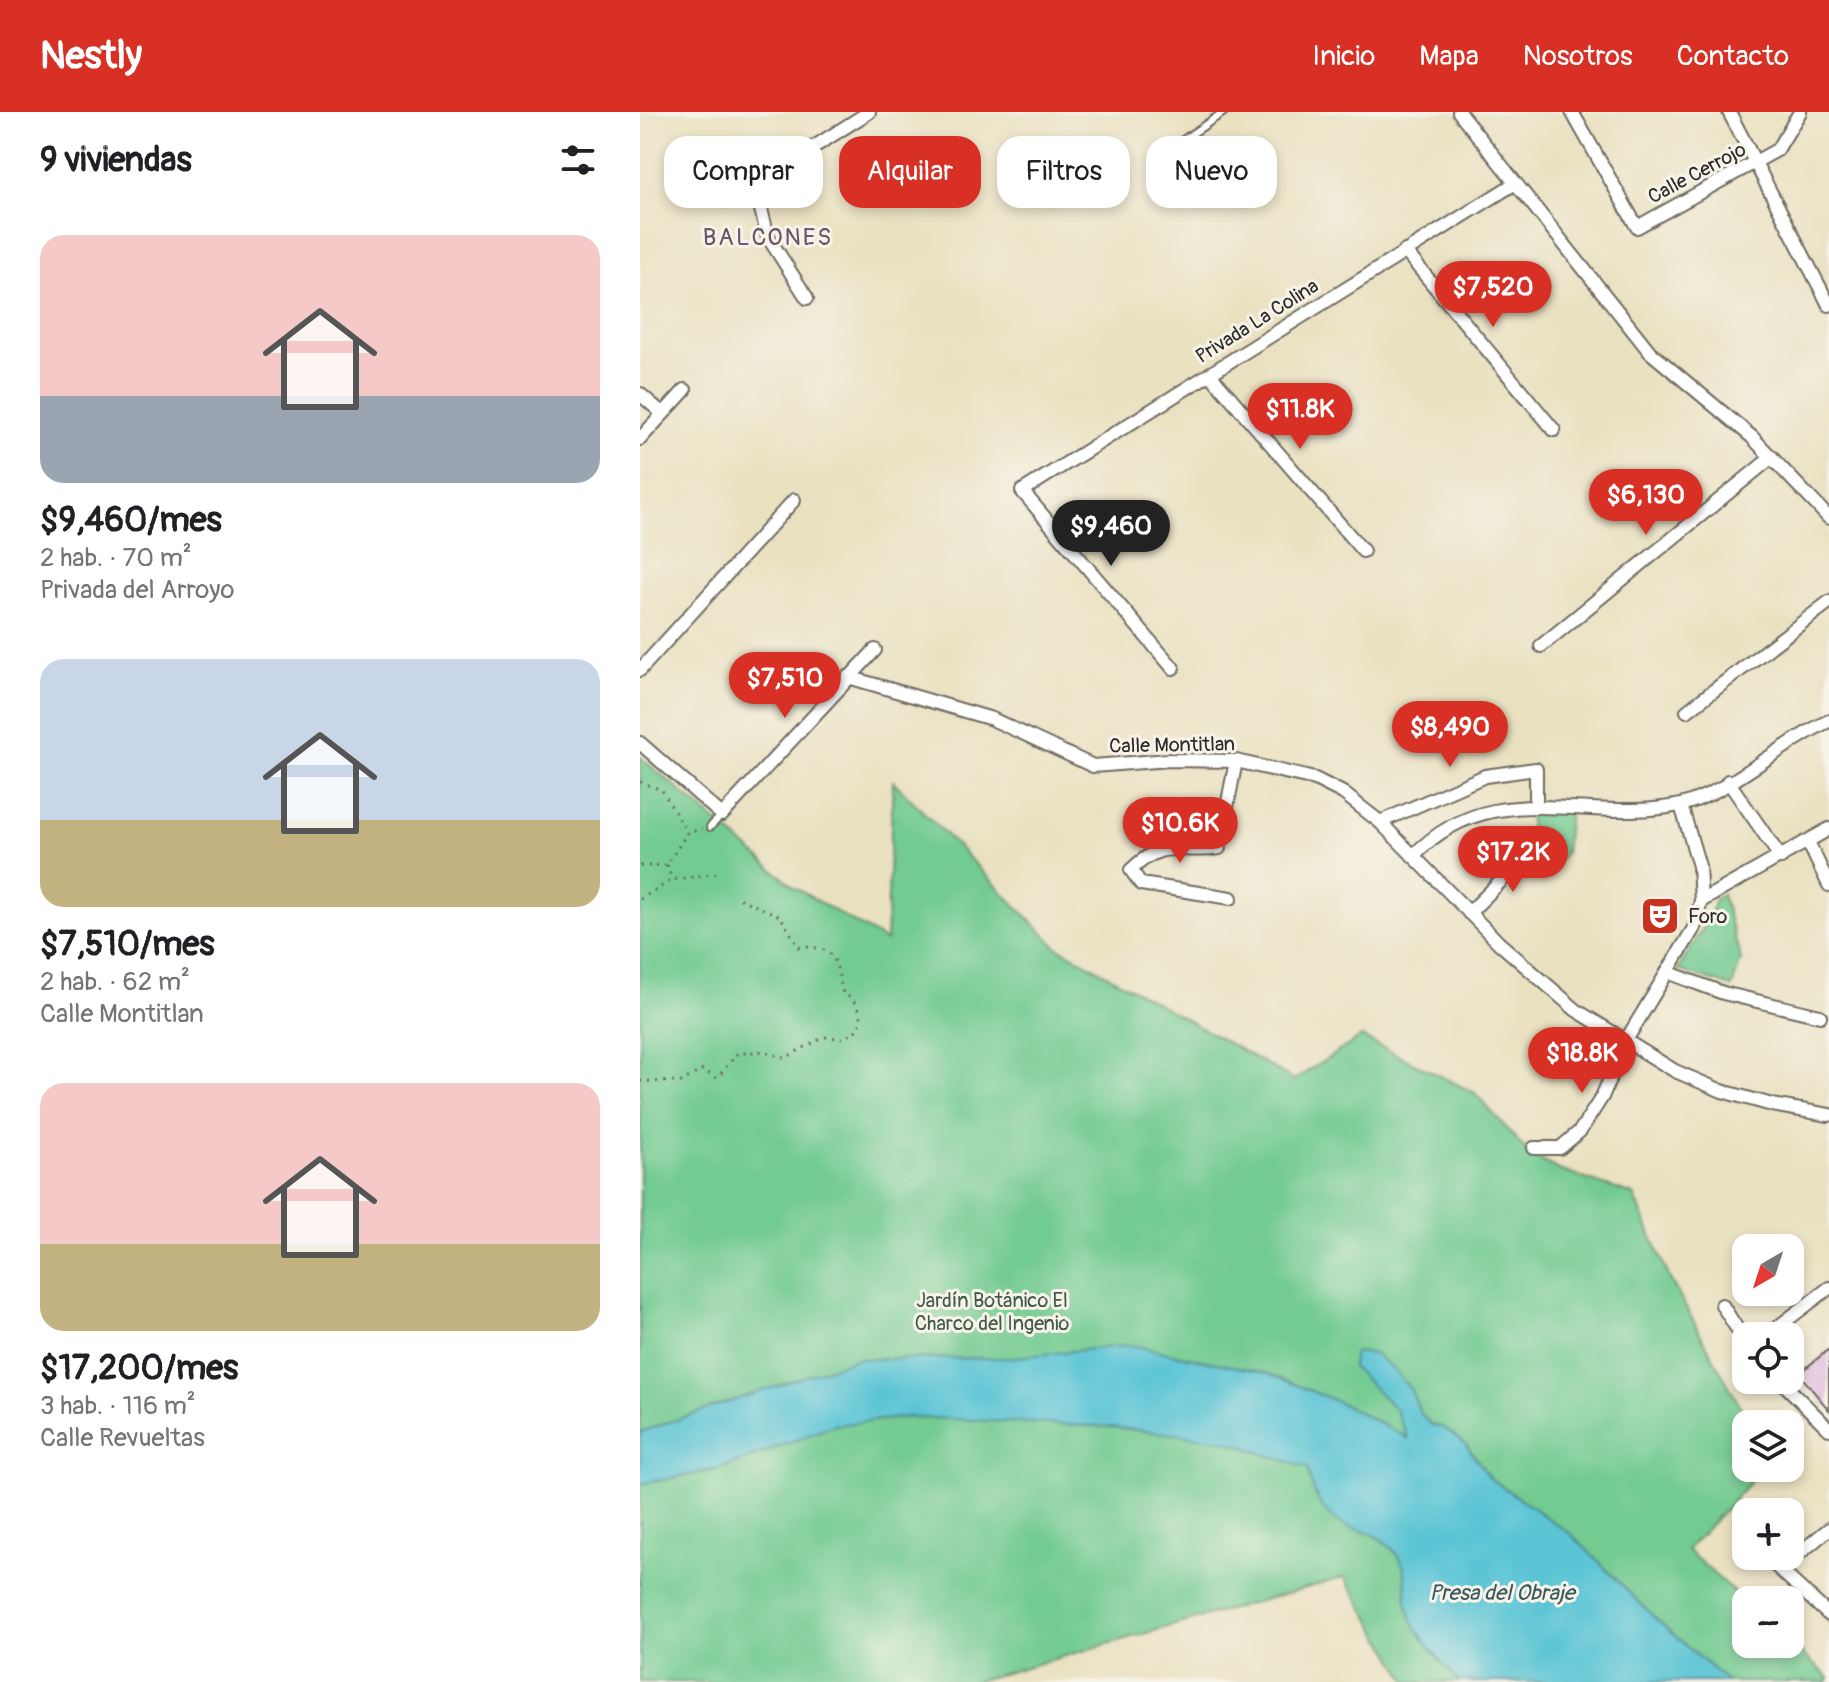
<!DOCTYPE html>
<html lang="es">
<head>
<meta charset="utf-8">
<style>
  :root { --surface:#fff; --page:#f2f2f2; --text:#202124; --muted:#757577; --accent:#d93025 }
  body { margin:0; font-family:Pangolin,sans-serif; background:var(--page); color:var(--text); height:100vh; display:flex; flex-direction:column; font-size:30px; white-space:nowrap }
  * { box-sizing:border-box; margin:0 }
  p { font-size:26px; color:var(--muted) }
  .icon { flex:none; width:44px; height:44px; fill:none; stroke:currentColor; stroke-width:2; stroke-linecap:round; stroke-linejoin:round }
  .map { position:relative; flex:1; overflow:hidden }
  .drawer { display:flex; flex-direction:column; background:var(--surface); width:640px }
  .drawer>* { flex:none }
  .hud { position:absolute; left:24px; top:24px; width:760px; height:72px; display:flex; gap:16px }
  .needle { width:52px; rotate:219deg }
  .tools { position:absolute; left:1092px; top:1122px; display:grid; gap:16px }
  .tools a { display:grid; place-items:center; width:72px; height:72px; border-radius:16px; background:var(--surface); box-shadow:0 4px 12px #0003; font-size:40px }
  .price { position:absolute; translate:-50% -68px; padding:0 18px; border-radius:28px; background:var(--accent); color:#fff; font-size:26px; line-height:52px; filter:drop-shadow(0 2px 4px #0008) }
  .price::after { content:''; position:absolute; left:50%; top:48px; width:24px; height:18px; margin-left:-12px; background:inherit; clip-path:polygon(0 0,100% 0,50% 100%) }
  .price.current { background:#222; color:#fff }
  ul { padding:0; list-style:none }
  li { display:grid; align-content:center; gap:16px; height:424px; padding:0 40px }
  li span { display:grid; place-items:center; height:248px; border-radius:24px; color:#555 }
  li>.icon { margin-inline-start:auto }
  span .icon { width:144px; height:144px; fill:#fffc; stroke-width:1 }
  li b { font-size:34px }
  h2 { display:flex; justify-content:space-between; align-items:center; height:96px; padding:0 40px; font-size:34px }
  .chip { padding:0 28px; border-radius:24px; background:var(--surface); box-shadow:0 4px 12px #0003; font-size:28px; line-height:72px }
  .chip.current { background:var(--accent); color:#fff }
  header { display:flex; align-items:center; gap:48px; box-sizing:border-box; height:112px; padding:0 40px; background:var(--accent); color:#fff }
  header strong { font-size:38px }
  nav { display:flex; gap:44px; margin-inline-start:auto; font-size:28px }
  main { display:flex; flex:1; min-height:0 }
  .map>svg:first-child { display:block }
  .green { fill:#72cb91; stroke:#4e7b5e; stroke-width:2 }
  .water { fill:#5bc5d5; stroke:#437880; stroke-width:2 }
  .building { fill:#d6a3db }
  .lines { fill:none; stroke-linecap:round; stroke-linejoin:round }
  .service-casing { stroke:#6e6b60; stroke-width:10 }
  .minor-casing { stroke:#6e6b60; stroke-width:16 }
  .path { stroke:#6e6b60; stroke-width:3; stroke-dasharray:2 6; stroke-linecap:butt }
  .service { stroke:#fff; stroke-width:6 }
  .minor { stroke:#fff; stroke-width:12 }
  .labels { text-anchor:middle; dominant-baseline:central; stroke-width:6; stroke-linejoin:round; paint-order:stroke }
  .street-label { font-size:20px; fill:#2b2b2b; stroke:#f7f3e8 }
  .poi-label { font-size:20px; fill:#2b2b2b; stroke:#f7f3e8; text-anchor:start }
  .park-label { font-size:20px; fill:#405b4a; stroke:#f7f3e8 }
  .water-label { font-size:22px; font-style:italic; fill:#39595e; stroke:#f7f3e8 }
  .quarter-label { font-size:24px; letter-spacing:2px; fill:#675569; stroke:#f7f3e8 }
</style>
</head>
<body>
<header>
<strong>Nestly</strong>
<nav><a>Inicio</a><a>Mapa</a><a>Nosotros</a><a>Contacto</a></nav>
</header>
<main>
<section class="drawer">
<h2>9 viviendas<svg class="icon" aria-label="filters" viewBox="0 0 24 24"><path d="M4 7h16M4 17h16"/><circle cx="9" cy="7" r="2"/><circle cx="15" cy="17" r="2"/></svg></h2>
<ul>
<li><span style="background:linear-gradient(#f6c9c9 65%,#9aa5b1 0)"><svg class="icon" aria-label="home" viewBox="0 0 24 24"><path d="M3 11l9-7 9 7M6 9v11h12V9"/></svg></span><div><b>$9,460/mes</b><p>2 hab. · 70 m²</p><p>Privada del Arroyo</p></div></li>
<li><span style="background:linear-gradient(#c9d6e8 65%,#c2b280 0)"><svg class="icon" aria-label="home" viewBox="0 0 24 24"><path d="M3 11l9-7 9 7M6 9v11h12V9"/></svg></span><div><b>$7,510/mes</b><p>2 hab. · 62 m²</p><p>Calle Montitlan</p></div></li>
<li><span style="background:linear-gradient(#f6c9c9 65%,#c2b280 0)"><svg class="icon" aria-label="home" viewBox="0 0 24 24"><path d="M3 11l9-7 9 7M6 9v11h12V9"/></svg></span><div><b>$17,200/mes</b><p>3 hab. · 116 m²</p><p>Calle Revueltas</p></div></li>
</ul>
</section>
<div class="map">
<svg width="1189" height="1570" viewBox="0 0 1189 1570">
  <rect width="100%" height="100%" fill="#f7f3e8"/>
  <filter id="ink" filterUnits="userSpaceOnUse"><feTurbulence type="fractalNoise" baseFrequency=".0125" numOctaves="2"/><feDisplacementMap in="SourceGraphic" scale="16" xChannelSelector="R" yChannelSelector="G"/><feConvolveMatrix kernelMatrix="1 2 1 2 8 2 1 2 1" color-interpolation-filters="sRGB"/></filter>
  <filter id="wash" filterUnits="userSpaceOnUse"><feTurbulence type="fractalNoise" baseFrequency=".006" numOctaves="4" result="noise"/><feDisplacementMap in="SourceGraphic" scale="32" xChannelSelector="R" yChannelSelector="G"/><feGaussianBlur stdDeviation="1.8" result="paint"/><feColorMatrix in="noise" values="0 0 0 0 0 0 0 0 0 0 0 0 0 0 0 0 0 1.4 0 .05"/><feComposite in="paint" operator="in"/></filter>
  <g filter="url(#wash)">
    <rect width="100%" height="100%" fill="#eae1c1"/>
    <g class="green">
      <polygon points="0,645 154,775 246,829 253,669 416,834 654,968 721,925 835,981 890,1043 919,1058 994,1083 1030,1167 1110,1312 1106,1312 1106,1356 1123,1356 1047,1438 1106,1491 1106,1532 1150,1531 1189,1566 1187,1570 768,1570 705,1465 333,1570 0,1570"/>
      <polygon points="890,697 929,699 925,742 920,747 907,735 899,736 892,746 888,736"/>
      <polygon points="1082,782 1101,848 1092,875 1038,858 1070,804 1075,787"/>
    </g>
    <path class="water" d="M 490,1233 L 627,1261 L 703,1292 L 768,1326 L 755,1296 L 712,1255 L 714,1240 L 735,1242 L 754,1258 L 771,1278 L 780,1301 L 792,1313 L 804,1316 L 825,1331 L 850,1366 L 932,1423 L 1017,1508 L 1087,1570 L 819,1570 C 803,1550 780,1529 771,1505 C 763,1487 770,1461 759,1445 C 726,1398 687,1440 667,1356 L 584,1328 L 471,1315 L 269,1305 L 195,1313 L 81,1357 L 0,1372 L 0,1320 L 216,1247 L 367,1246 Z"/>
    <g id="blocks">
      <polygon class="building" points="1189,1237 1189,1298 1159,1262"/>
    </g>
  </g>
  <g filter="url(#ink)">
    <use href="#blocks" fill-opacity="0" stroke="#6e6b60" stroke-width="2"/>
    <g class="lines">
      <defs>
        <g id="service">
          <polyline points="540,30 584,0"/>
          <polyline points="70,715 82,703"/>
        </g>
        <g id="minor">
          <polyline points="819,0 1010,240 1112,325 1189,406"/>
          <polyline points="932,0 997,115 1137,38 1160,0"/>
          <polyline points="1089,0 1189,193"/>
          <polyline points="765,139 914,318"/>
          <polyline points="167,186 128,125 121,97 126,72 147,52 229,0"/>
          <polyline points="570,262 723,439"/>
          <polyline points="0,282 23,302"/>
          <polyline points="0,327 45,278"/>
          <polyline points="901,534 1132,345"/>
          <polyline points="533,556 382,379 874,72"/>
          <polyline points="0,558 154,388"/>
          <polyline points="208,565 352,607 453,654 529,648 596,649 675,667 703,681 740,710 859,831 936,898 1035,959 1082,979 1132,993 1189,1003"/>
          <polyline points="1047,599 1189,490"/>
          <polyline points="0,631 82,703 235,538"/>
          <polyline points="1088,669 1141,746"/>
          <polyline points="740,710 845,664 896,657 896,692"/>
          <polyline points="1168,730 1189,773"/>
          <path d="M 773,744 C 853,661 946,713 1040,693 C 1086,683 1144,629 1189,609"/>
          <path d="M 591,786 L 501,772 L 491,758 C 526,724 539,743 579,736 L 596,649"/>
          <polyline points="1061,789 1189,717"/>
          <polyline points="829,801 892,738"/>
          <polyline points="1027,860 1083,881 1180,904"/>
          <polyline points="894,1036 920,1036 940,1019 962,985 985,930 1054,816 1061,789 1059,754 1041,693"/>
          <polyline points="1082,1193 1106,1231"/>
          <polyline points="1126,1224 1189,1176"/>
          <polyline points="1140,1268 1189,1317"/>
          <polyline points="1125,1444 1189,1503"/>
          <polyline points="1140,1457 1189,1417"/>
        </g>
      </defs>
      <use href="#service" class="service-casing"/>
      <use href="#minor" class="minor-casing"/>
      <g class="path">
        <polyline points="0,670 22,678 47,721 62,717"/>
        <polyline points="27,753 32,768"/>
        <polyline points="0,754 27,753 47,721"/>
        <polyline points="0,787 32,768 78,761"/>
        <path d="M 0,969 L 41,970 L 62,958 L 77,966 L 97,942 L 123,939 L 145,946 L 184,925 L 205,926 L 219,916 C 225,900 216,889 203,881 C 194,847 199,834 159,835 L 140,804 L 96,785"/>
      </g>
      <use href="#service" class="service"/>
      <use href="#minor" class="minor"/>
    </g>
  </g>
  <defs>
    <symbol id="theatre-square" viewBox="-11 -11 22 22"><rect x="-9" y="-9" width="18" height="18" rx="4" fill="#c8321e" stroke="#f7f3e8"/><path d="M-5-5.5Q0-4 5-5.5V0Q5 5 0 6Q-5 5-5 0ZM-3.3-2.5H-1v1.5H-3.3ZM1-2.5H3.3v1.5H1ZM-2.8 1Q0 5.5 2.8 1Z" fill="#fff"/></symbol>
  </defs>
  <g fill-rule="evenodd">
    <use href="#theatre-square" x="998" y="782" width="44" height="44"/>
  </g>
  <g class="labels">
    <g class="street-label">
      <text transform="translate(1057 61) rotate(-28)">Calle Cerrojo</text>
      <text transform="translate(617 209) rotate(-32)">Privada La Colina</text>
      <text transform="translate(532 633) rotate(-1)">Calle Montitlan</text>
    </g>
    <g class="poi-label">
      <text x="1048" y="804">Foro</text>
    </g>
    <g class="park-label">
      <text x="352" y="1188">Jardín Botánico El<tspan x="352" dy="23">Charco del Ingenio</tspan></text>
    </g>
    <g class="water-label">
      <text x="862" y="1481">Presa del Obraje</text>
    </g>
    <g class="quarter-label">
      <text x="128" y="125">BALCONES</text>
    </g>
  </g>
</svg>
<div class="tools">
<a><svg class="needle" viewBox="-14 -14 28 28"><path d="M0-13l5 13h-10z" fill="#e53935"/><path d="M0 13l5-13h-10z" fill="#757577"/></svg></a>
<a><svg class="icon" aria-label="locate" viewBox="0 0 24 24"><circle cx="12" cy="12" r="6"/><path d="M12 2v4M12 18v4M2 12h4M18 12h4"/></svg></a>
<a><svg class="icon" aria-label="layers" viewBox="0 0 24 24"><path d="M12 4l9 5-9 5-9-5zM3 14l9 5 9-5"/></svg></a>
<a>+</a>
<a>−</a>
</div>
<b class="price" style="left:853px;top:217px">$7,520</b>
<b class="price" style="left:660px;top:339px">$11.8K</b>
<b class="price" style="left:1006px;top:425px">$6,130</b>
<b class="price current" style="left:471px;top:456px">$9,460</b>
<b class="price" style="left:145px;top:608px">$7,510</b>
<b class="price" style="left:810px;top:657px">$8,490</b>
<b class="price" style="left:540px;top:753px">$10.6K</b>
<b class="price" style="left:873px;top:782px">$17.2K</b>
<b class="price" style="left:942px;top:983px">$18.8K</b>
<div class="hud">
<a class="chip">Comprar</a>
<a class="chip current">Alquilar</a>
<a class="chip">Filtros</a>
<a class="chip">Nuevo</a>
</div>
</div>
</main>
</body>
</html>
